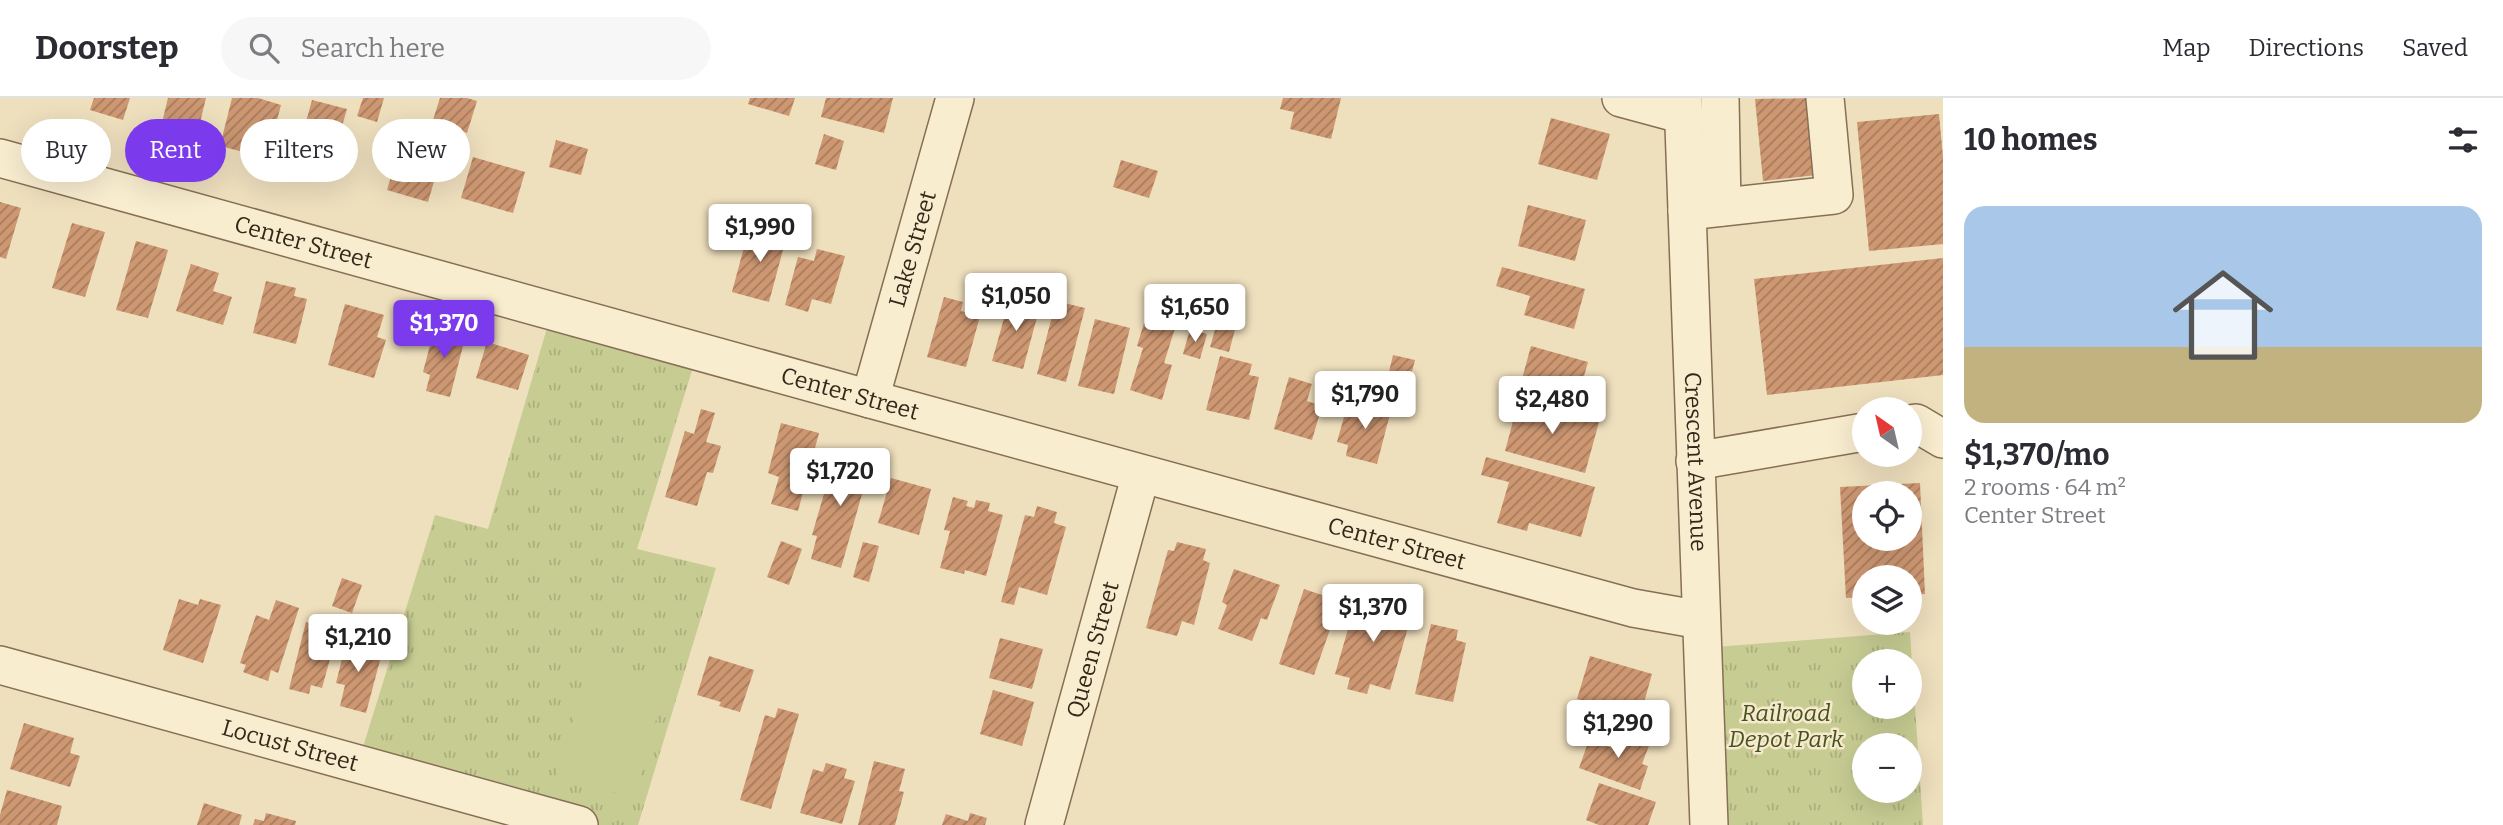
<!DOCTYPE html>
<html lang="en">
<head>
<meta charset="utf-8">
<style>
  :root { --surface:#fff; --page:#f7f7f7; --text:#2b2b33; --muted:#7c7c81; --line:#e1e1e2; --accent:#7c3aed }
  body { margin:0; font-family:Bitter,serif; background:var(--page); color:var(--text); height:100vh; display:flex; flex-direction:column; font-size:26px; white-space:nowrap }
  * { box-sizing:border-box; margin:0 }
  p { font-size:23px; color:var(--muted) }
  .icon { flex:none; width:38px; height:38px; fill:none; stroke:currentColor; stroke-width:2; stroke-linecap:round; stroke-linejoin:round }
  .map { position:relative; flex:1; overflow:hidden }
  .details { display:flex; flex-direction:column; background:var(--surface); width:560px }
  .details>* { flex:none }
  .banner { position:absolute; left:21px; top:21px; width:665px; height:63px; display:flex; gap:14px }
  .needle { width:46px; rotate:326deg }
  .buttons { position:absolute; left:1852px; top:299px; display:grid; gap:14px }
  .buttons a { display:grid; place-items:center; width:70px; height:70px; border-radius:50%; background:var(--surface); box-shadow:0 7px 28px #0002; font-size:35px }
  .price { position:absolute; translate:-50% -60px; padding:0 16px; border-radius:7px; background:#fff; color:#222; font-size:23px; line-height:46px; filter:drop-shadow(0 2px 4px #0008) }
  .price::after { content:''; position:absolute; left:50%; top:42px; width:21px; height:16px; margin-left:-10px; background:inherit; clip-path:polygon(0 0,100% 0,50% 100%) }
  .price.active { background:var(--accent); color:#fff }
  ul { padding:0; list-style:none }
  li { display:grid; align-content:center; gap:14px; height:371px; padding:0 21px }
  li+li { border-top:2px solid var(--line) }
  li span { display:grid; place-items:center; height:217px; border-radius:21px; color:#555 }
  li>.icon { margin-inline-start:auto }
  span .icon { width:126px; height:126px; fill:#fffc; stroke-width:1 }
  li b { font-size:30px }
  h2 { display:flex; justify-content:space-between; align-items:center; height:84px; padding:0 21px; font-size:30px }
  .chip { padding:0 24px; border-radius:32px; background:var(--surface); box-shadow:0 7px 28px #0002; font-size:24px; line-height:63px }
  .chip.active { background:var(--accent); color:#fff }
  header { display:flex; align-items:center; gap:42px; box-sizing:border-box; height:98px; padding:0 35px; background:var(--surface); border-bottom:2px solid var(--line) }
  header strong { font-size:33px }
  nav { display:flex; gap:38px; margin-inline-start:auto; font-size:24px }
  .search { width:490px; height:63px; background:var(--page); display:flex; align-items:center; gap:18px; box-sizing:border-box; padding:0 24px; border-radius:38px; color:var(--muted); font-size:26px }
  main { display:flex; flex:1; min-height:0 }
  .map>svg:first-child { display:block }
  .grass { fill:url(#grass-tufts); fill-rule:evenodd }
  .pitch { fill:#c6cc92 }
  .building { fill:url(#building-hatch); fill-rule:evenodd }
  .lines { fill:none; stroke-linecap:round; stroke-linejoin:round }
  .minor-casing { stroke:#866f56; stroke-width:40 }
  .minor { stroke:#f9edd0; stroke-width:37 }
  .labels { text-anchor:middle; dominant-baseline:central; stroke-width:5; stroke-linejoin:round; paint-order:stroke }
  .street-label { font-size:23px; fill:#35281b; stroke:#f6e9cd }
  .park-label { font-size:23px; font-style:italic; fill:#475221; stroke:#f6e9cd }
</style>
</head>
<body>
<header>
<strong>Doorstep</strong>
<div class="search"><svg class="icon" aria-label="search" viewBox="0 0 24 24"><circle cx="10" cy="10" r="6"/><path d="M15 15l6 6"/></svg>Search here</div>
<nav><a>Map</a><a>Directions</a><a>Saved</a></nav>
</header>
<main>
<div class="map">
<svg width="1943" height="727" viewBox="0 0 1943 727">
  <defs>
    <pattern id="grass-tufts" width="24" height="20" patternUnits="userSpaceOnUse" patternTransform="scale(1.75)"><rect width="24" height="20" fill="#c6cc92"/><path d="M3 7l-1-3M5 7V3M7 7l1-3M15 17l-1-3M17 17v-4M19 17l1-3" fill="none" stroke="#abaf7d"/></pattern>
    <pattern id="building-hatch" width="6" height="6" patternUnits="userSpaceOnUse" patternTransform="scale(1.75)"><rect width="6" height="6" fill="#cd9772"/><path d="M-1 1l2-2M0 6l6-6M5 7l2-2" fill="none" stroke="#a77b5d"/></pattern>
  </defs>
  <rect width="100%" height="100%" fill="#eedfbd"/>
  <g class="grass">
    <polygon points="552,213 698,253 637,451 716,470 638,727 579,727 358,665 435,417 488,431"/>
    <path d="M 1910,534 L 1923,727 L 1709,727 L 1702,550 ZM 1864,564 L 1909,564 L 1909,609 L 1864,609 ZM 1864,648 L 1909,648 L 1909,693 L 1864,693 Z"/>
  </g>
  <polygon class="pitch" points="590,563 667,584 633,700 557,678"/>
  <g class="building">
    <polygon points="94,0 130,0 123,22 90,12"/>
    <polygon points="168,0 206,0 195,45 159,37"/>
    <polygon points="232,0 258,0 281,7 267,60 220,48"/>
    <polygon points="363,0 384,0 377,24 357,18"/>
    <polygon points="440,0 467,0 477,3 467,35 432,25"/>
    <polygon points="750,0 795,0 789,18 748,6"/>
    <polygon points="826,0 893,0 884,35 821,19"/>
    <polygon points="1283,0 1341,0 1331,41 1290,31 1294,14 1280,11"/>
    <polygon points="1819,0 1826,76 1763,83 1755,1"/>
    <polygon points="312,2 347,11 331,66 297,57"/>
    <polygon points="1939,16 1943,59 1943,146 1869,153 1857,24"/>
    <polygon points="1551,20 1610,36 1597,82 1538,66"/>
    <polygon points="407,25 437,34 431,57 441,60 428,104 387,92"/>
    <polygon points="824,36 844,43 836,72 815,66"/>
    <polygon points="556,42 588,51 581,77 549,69"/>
    <polygon points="473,59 525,74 513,115 461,100"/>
    <polygon points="1121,62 1158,73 1149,100 1113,89"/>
    <polygon points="0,104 21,110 6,161 0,159"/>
    <polygon points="1528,107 1586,122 1575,163 1518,148"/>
    <polygon points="72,125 105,134 85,199 52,190"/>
    <polygon points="750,127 787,137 769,204 732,194"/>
    <polygon points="136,143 168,152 148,220 116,212"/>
    <polygon points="817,151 845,158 831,206 812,201 808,214 785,207 798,159 814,163"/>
    <polygon points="1943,160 1943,277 1767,297 1754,181"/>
    <polygon points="191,166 219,175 213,193 232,199 223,227 176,213"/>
    <polygon points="1502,169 1585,191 1574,231 1524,217 1530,198 1496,188"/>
    <polygon points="266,183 296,190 294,198 307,201 296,246 253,235"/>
    <polygon points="944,199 963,204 961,213 980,218 966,269 927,259"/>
    <polygon points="1010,199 1040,208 1023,271 992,263"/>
    <polygon points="1152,199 1182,208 1164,265 1172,267 1162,302 1130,292 1143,250 1137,248"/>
    <polygon points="1056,203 1085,210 1066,284 1037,276"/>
    <polygon points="345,206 384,217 377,239 386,242 374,280 328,267"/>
    <polygon points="1220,215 1238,220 1229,254 1210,249"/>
    <polygon points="1095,221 1130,230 1114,296 1078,288"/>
    <polygon points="435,228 466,236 450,299 426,293 430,277 423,274"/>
    <polygon points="1190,231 1207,236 1200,261 1183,256"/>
    <polygon points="487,244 529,257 518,292 476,280"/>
    <polygon points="1531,248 1588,264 1577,303 1520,288"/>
    <polygon points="1393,257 1415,262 1407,292 1386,287"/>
    <polygon points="1220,258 1252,266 1249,277 1259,279 1249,322 1206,312"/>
    <polygon points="1289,279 1312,286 1307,303 1322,308 1312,342 1274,331"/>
    <polygon points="1366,300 1378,304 1377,308 1391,312 1377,366 1346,358 1348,347 1337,344 1347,308 1363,312"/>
    <polygon points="1519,301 1599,324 1585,375 1505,353"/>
    <polygon points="701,311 715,315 706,344 721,348 713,375 707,374 697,408 665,399 685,333 694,336"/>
    <polygon points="781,325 819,335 798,413 771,406 779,379 768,375"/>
    <polygon points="849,354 872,361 841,470 811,461 817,438 812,437 835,358 847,361"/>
    <polygon points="1486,359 1595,389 1581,439 1529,425 1527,433 1497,425 1509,384 1481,377"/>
    <polygon points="891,380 931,391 919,437 878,425"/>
    <path d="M 1920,385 L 1925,496 L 1909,497 L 1909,480 L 1864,480 L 1864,499 L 1846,500 L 1840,389 ZM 1864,396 L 1909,396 L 1909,441 L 1864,441 Z"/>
    <polygon points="953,399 968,403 966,408 974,410 976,402 990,405 988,413 1003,417 986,478 965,472 964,476 940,470 950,433 944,432"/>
    <polygon points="1037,408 1057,414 1054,425 1066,429 1047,497 1019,489 1014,507 1001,504 1025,417 1034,419"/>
    <polygon points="781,443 802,451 789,487 767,479"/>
    <polygon points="863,444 879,448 869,484 853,479"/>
    <polygon points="1177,444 1206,451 1203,462 1210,465 1194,527 1182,523 1177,538 1146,530 1168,452 1174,453"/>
    <polygon points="1234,471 1280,487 1267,522 1261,520 1252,543 1218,531 1227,507 1222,504"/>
    <polygon points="342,480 362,487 352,515 332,508"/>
    <polygon points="1304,491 1340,503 1314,577 1279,566"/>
    <polygon points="1358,497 1413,512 1390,592 1370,586 1367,596 1347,591 1350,580 1335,576"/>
    <polygon points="179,501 198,507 200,501 221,507 203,565 163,552"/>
    <polygon points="276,502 299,510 278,575 271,572 268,583 243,574 246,567 240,565 256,517 269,522"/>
    <polygon points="306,524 338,532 322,590 311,587 309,596 289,591"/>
    <polygon points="1431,526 1458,532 1456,542 1466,545 1453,604 1415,596"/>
    <polygon points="1000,540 1043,551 1032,591 989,580"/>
    <polygon points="347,541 383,551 366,615 340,608 345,587 336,585"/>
    <polygon points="709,558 754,572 740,614 719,608 721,604 697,597"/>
    <polygon points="1590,558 1652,576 1640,619 1577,601"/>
    <polygon points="993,592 1034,604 1022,648 980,636"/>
    <polygon points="778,610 799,616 771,711 740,702 765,617 775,620"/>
    <polygon points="24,625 74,640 70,655 80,658 70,689 10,671"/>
    <polygon points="1618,633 1650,645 1642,666 1648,668 1640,692 1579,670 1589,642 1612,650"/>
    <polygon points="874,663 905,671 899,693 904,694 895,727 858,727"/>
    <polygon points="826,665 847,671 844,680 855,683 842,726 800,715 813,671 823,674"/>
    <polygon points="1599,685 1656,704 1648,727 1599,727 1586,722"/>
    <polygon points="7,692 62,708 57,727 0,727 0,717"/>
    <polygon points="204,705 242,717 239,727 197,727"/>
    <polygon points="266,715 296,723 295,727 253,727 255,721 264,723"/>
    <polygon points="970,715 987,720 985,727 942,727 946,716 968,723"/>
  </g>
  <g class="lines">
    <defs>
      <g id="minor">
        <polyline points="1621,0 1684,17"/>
        <path id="s1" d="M 1683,0 L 1709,727"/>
        <polyline points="1720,0 1722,109"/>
        <path id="s2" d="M 0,60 L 870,301 L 1633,510 L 1701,522"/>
        <polyline points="1687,113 1834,97 1825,0"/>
        <path id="s3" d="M 870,301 L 955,0"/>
        <polyline points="1909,326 1916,325 1943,341"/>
        <polyline points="1695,363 1864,334"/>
        <path id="s4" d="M 0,567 L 579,727"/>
        <path id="s5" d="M 1044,727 L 1141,376"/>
      </g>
    </defs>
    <use href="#minor" class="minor-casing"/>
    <use href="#minor" class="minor"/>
  </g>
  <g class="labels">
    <g class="street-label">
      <text stroke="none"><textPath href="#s2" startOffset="315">Center Street</textPath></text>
      <text stroke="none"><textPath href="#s3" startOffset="156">Lake Street</textPath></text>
      <text stroke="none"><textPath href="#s2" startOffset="882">Center Street</textPath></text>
      <text stroke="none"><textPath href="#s1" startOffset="364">Crescent Avenue</textPath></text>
      <text stroke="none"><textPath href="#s2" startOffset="1449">Center Street</textPath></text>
      <text stroke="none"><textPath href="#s5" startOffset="182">Queen Street</textPath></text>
      <text stroke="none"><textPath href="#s4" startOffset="301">Locust Street</textPath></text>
    </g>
    <g class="park-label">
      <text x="1786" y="615">Railroad<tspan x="1786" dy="26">Depot Park</tspan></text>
    </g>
  </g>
</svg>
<div class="buttons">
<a><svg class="needle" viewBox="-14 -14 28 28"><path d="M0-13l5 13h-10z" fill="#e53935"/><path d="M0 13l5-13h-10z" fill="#7c7c81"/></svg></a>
<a><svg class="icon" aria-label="locate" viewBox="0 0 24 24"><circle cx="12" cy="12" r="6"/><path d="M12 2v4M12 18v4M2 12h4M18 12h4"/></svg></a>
<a><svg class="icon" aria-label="layers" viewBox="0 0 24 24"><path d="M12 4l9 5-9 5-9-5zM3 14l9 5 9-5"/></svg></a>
<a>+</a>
<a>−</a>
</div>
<b class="price" style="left:760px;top:166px">$1,990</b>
<b class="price" style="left:1016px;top:235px">$1,050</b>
<b class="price" style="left:1195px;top:246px">$1,650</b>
<b class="price active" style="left:444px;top:262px">$1,370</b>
<b class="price" style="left:1365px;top:333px">$1,790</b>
<b class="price" style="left:1552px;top:338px">$2,480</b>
<b class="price" style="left:840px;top:410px">$1,720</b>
<b class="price" style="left:1373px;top:546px">$1,370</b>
<b class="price" style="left:358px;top:576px">$1,210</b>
<b class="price" style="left:1618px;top:662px">$1,290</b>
<div class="banner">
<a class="chip">Buy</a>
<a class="chip active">Rent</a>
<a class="chip">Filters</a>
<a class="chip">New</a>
</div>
</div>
<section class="details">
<h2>10 homes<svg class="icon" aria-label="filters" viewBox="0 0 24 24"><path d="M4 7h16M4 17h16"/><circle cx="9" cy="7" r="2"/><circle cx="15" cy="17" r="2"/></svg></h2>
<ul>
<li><span style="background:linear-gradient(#a9c7e8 65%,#c2b280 0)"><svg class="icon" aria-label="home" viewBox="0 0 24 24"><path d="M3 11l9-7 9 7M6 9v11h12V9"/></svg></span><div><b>$1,370/mo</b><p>2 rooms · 64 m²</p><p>Center Street</p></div></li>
</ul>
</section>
</main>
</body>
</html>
